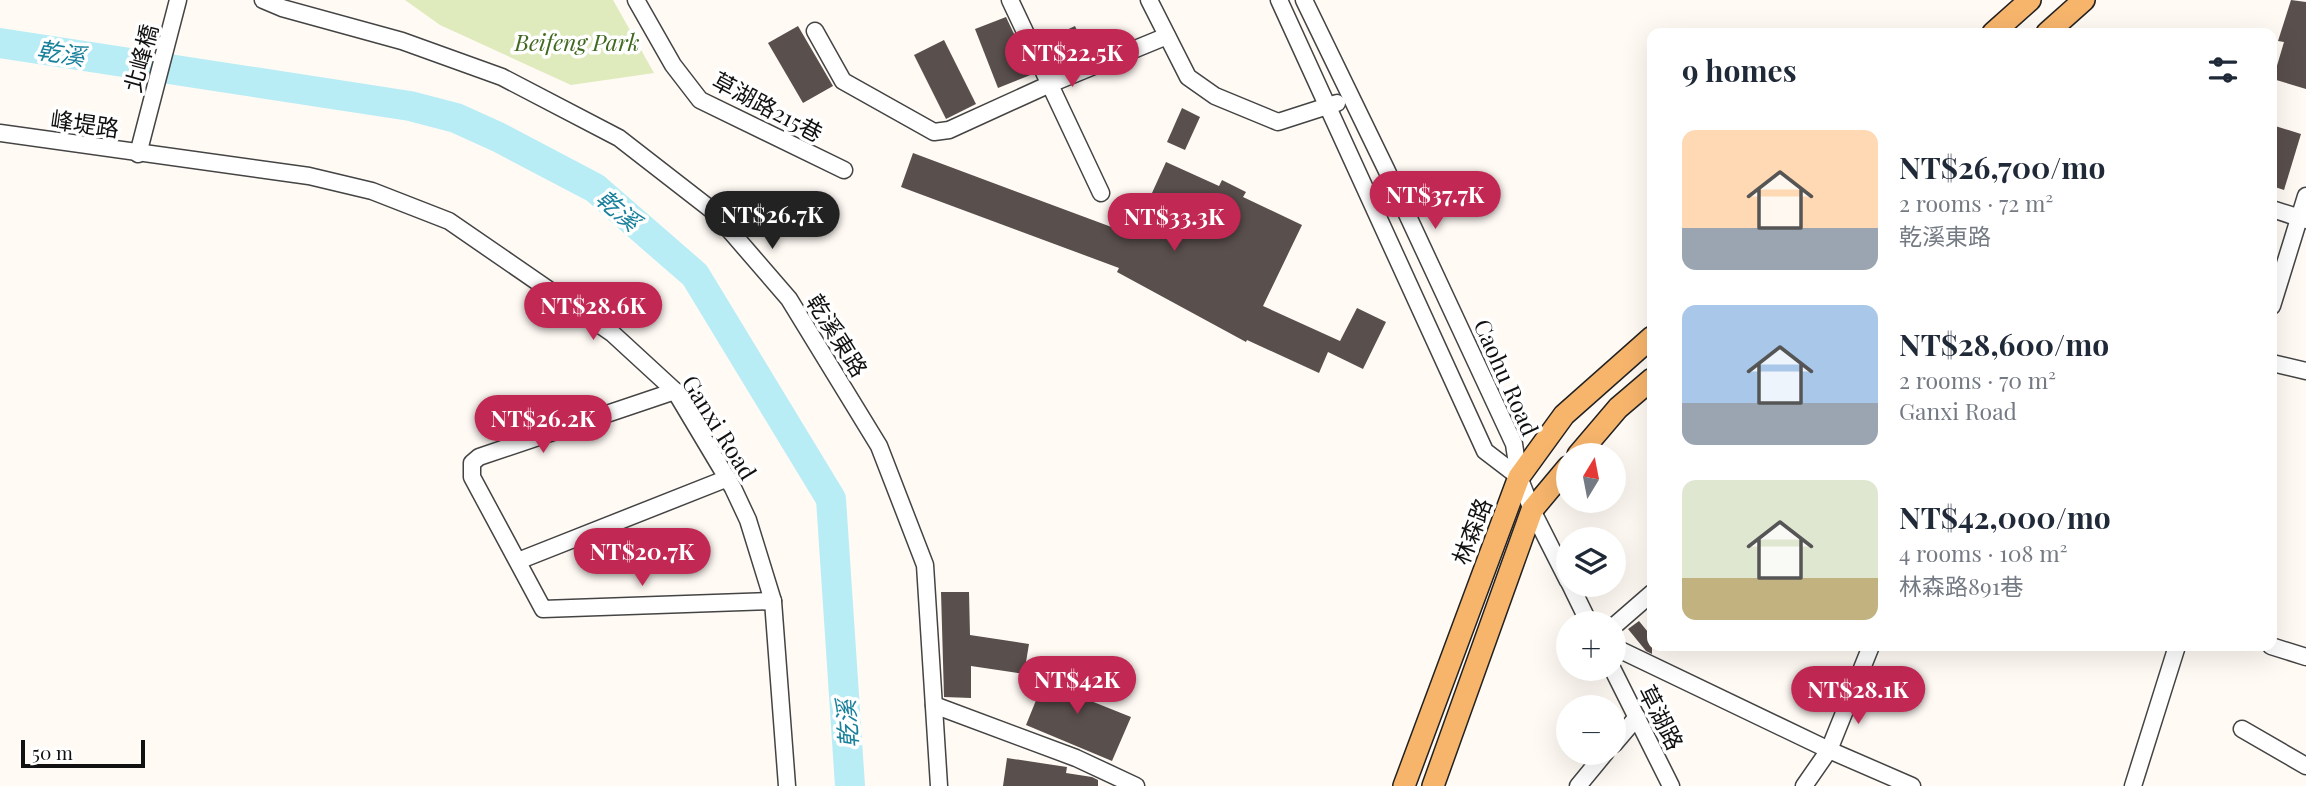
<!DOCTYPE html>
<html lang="en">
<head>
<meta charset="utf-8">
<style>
  :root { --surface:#fff; --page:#f2f2f3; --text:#1f2937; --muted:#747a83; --accent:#c12853 }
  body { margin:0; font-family:"Playfair Display","Noto Sans TC",serif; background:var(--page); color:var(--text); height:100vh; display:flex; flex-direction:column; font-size:26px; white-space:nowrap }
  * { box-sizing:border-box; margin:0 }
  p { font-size:23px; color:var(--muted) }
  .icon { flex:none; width:38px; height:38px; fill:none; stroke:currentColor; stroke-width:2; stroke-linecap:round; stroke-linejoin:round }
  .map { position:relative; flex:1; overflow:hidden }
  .details { position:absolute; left:1647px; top:28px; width:630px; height:623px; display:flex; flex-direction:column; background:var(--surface); border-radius:14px; box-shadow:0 7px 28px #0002 }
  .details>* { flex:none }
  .needle { width:46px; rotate:10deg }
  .buttons { position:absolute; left:1556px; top:443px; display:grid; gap:14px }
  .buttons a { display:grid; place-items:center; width:70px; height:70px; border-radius:50%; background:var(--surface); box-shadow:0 7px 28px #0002; font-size:35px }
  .scale { position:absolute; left:21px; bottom:18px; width:124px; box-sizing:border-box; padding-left:7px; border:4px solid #111; border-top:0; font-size:19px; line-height:24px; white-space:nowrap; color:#111; -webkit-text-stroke:5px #fff; paint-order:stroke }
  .price { position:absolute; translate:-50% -60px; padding:0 16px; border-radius:24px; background:var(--accent); color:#fff; font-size:23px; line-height:46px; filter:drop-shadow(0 2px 4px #0008) }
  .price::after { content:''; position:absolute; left:50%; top:42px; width:21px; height:16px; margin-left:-10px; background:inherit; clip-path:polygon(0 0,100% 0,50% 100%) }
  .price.current { background:#222; color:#fff }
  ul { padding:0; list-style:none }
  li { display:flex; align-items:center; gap:21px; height:175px; padding:0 35px }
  li span { display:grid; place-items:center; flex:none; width:196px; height:140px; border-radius:14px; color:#555 }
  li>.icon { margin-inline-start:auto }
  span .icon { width:84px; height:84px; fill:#fffc; stroke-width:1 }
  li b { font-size:30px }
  h2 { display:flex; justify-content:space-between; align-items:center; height:84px; padding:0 35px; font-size:30px }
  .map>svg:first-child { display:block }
  .green { fill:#dfeabd }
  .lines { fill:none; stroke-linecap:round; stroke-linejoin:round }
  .river { stroke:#b9edf6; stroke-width:30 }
  .building { fill:#594f4d }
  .minor-casing { stroke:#444; stroke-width:19 }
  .major-casing { stroke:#222; stroke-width:24 }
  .minor { stroke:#fff; stroke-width:16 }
  .major { stroke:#f7b56c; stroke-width:21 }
  .labels { text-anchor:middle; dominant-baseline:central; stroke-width:7; stroke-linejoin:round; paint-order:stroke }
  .park-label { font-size:23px; font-style:italic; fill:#406920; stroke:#fff }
  .street-label { font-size:23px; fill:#111; stroke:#fff }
  .water-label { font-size:24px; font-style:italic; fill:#19819c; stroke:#fff }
</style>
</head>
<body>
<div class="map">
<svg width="2306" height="786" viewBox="0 0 2306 786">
  <rect width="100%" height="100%" fill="#fffaf4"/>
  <polygon class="green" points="405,0 613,0 654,73 571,85 440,25"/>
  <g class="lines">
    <polyline class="river" points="0,43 410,106 456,118 498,137 595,188 695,275 831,499 850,786"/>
  </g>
  <g class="building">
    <polygon points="2291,0 2306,2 2306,89 2273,79 2284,42 2278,41"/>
    <polygon points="1006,17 1033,74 998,88 975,29"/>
    <polygon points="798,26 833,86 803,103 768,43"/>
    <polygon points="1075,26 1089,57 1055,71 1041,42"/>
    <polygon points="944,40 976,104 946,119 914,55"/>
    <polygon points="1182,108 1200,117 1185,150 1167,142"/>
    <polygon points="2272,125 2301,134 2284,190 2272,186"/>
    <polygon points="913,153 1133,235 1166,162 1219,186 1222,180 1246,192 1243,197 1302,225 1263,306 1340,341 1357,308 1386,322 1363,369 1328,352 1319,373 1247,340 1246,342 1117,272 1119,268 901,187"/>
    <polygon points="941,592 969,592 970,635 1029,644 1024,674 971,666 971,698 944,697"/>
    <polygon points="1639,621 1652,637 1652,654 1646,651 1628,629"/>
    <polygon points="1050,666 1088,681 1081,697 1131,717 1112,761 1026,725"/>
    <polygon points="1007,758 1067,767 1066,773 1092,777 1098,780 1098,786 1003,786"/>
  </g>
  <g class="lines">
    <defs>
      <g id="minor">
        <polyline points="263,0 282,8 402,41 502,77 619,138 713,211 789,299 879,446 925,565 939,786"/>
        <polyline points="636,0 673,65 700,100 844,170"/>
        <polyline points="1010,0 1101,193"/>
        <polyline points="1149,0 1188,77 1215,96 1278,122 1337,103"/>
        <polyline points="1279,0 1485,451 1519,477"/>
        <polyline points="1304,0 1386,169 1514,444 1519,477 1532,510 1568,581"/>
        <polyline points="815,31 843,81 934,132 949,130 1050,84 1167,36"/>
        <polyline points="0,133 309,176 372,191 449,221 613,334 675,391 733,488 748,520 773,601 787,786"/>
        <polyline points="138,154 178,0"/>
        <polyline points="2272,209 2306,220"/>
        <polyline points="2272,306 2306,196"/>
        <polyline points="2272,363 2306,371"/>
        <polyline points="675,391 479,457 472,463 472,477 543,609 773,601"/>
        <polyline points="518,561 728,478"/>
        <polyline points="1570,584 1589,623"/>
        <polyline points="1614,626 1652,593"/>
        <polyline points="2271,646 2306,657"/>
        <polyline points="1614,647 1829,750 1912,786"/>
        <polyline points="1612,668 1671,786"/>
        <polyline points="934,705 1076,758 1136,786"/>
        <polyline points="2242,729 2306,766"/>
        <polyline points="1614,744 1637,717"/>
        <polyline points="1578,786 1606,752"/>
        <polyline points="1804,786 1829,750 1871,646"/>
        <polyline points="2133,786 2177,646"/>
      </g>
      <g id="major">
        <polyline points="1993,33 2030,0"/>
        <polyline points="2047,33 2084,0"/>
        <polyline points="1578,455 1618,408 1652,379"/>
        <polyline points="1404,786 1519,477 1564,415 1652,337"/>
        <polyline points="1433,786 1532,510 1568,467"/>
      </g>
    </defs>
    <use href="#minor" class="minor-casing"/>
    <use href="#major" class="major-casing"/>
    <use href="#minor" class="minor"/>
    <use href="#major" class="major"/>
  </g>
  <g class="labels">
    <g class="park-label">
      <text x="577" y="41">Beifeng Park</text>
    </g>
    <g class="street-label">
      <text transform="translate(140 58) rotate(-75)">北峰橋</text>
      <text transform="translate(768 106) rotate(28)">草湖路215巷</text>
      <text transform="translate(85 123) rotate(8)">峰堤路</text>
      <text transform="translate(838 335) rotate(58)">乾溪東路</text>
      <text transform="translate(1507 377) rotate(66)">Caohu Road</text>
      <text transform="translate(720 427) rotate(58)">Ganxi Road</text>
      <text transform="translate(1471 531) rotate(-69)">林森路</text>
      <text transform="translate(1662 717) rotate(63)">草湖路</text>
    </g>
    <g class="water-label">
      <text transform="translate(61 52) rotate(9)">乾溪</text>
      <text transform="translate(619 209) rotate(40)">乾溪</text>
      <text transform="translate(846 724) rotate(-94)">乾溪</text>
    </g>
  </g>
</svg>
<div class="buttons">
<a><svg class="needle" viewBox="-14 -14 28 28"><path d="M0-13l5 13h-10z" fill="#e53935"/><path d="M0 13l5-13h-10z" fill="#747a83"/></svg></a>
<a><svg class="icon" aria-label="layers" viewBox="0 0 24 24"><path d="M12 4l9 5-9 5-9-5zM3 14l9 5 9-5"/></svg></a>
<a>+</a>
<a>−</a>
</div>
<div class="scale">50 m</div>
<b class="price" style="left:1072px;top:89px">NT$22.5K</b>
<b class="price" style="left:1435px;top:231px">NT$37.7K</b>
<b class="price current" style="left:772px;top:251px">NT$26.7K</b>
<b class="price" style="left:1174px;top:253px">NT$33.3K</b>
<b class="price" style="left:593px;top:342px">NT$28.6K</b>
<b class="price" style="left:543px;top:455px">NT$26.2K</b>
<b class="price" style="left:642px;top:588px">NT$20.7K</b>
<b class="price" style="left:1077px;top:716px">NT$42K</b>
<b class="price" style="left:1858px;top:726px">NT$28.1K</b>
<section class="details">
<h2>9 homes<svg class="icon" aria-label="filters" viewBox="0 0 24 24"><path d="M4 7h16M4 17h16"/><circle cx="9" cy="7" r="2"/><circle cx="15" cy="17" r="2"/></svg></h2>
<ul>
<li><span style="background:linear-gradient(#ffd9b3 70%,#9aa5b1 0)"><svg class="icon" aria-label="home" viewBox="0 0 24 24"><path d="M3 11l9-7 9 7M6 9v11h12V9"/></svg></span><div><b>NT$26,700/mo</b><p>2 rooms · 72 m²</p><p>乾溪東路</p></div></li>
<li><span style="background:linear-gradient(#a9c7e8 70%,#9aa5b1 0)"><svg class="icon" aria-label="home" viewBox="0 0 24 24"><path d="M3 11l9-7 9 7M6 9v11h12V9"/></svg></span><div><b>NT$28,600/mo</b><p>2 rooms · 70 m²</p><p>Ganxi Road</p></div></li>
<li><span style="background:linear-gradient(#dfe7d0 70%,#c2b280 0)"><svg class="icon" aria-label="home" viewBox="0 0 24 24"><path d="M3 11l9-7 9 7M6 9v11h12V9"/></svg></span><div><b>NT$42,000/mo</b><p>4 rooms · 108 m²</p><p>林森路891巷</p></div></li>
</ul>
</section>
</div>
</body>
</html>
